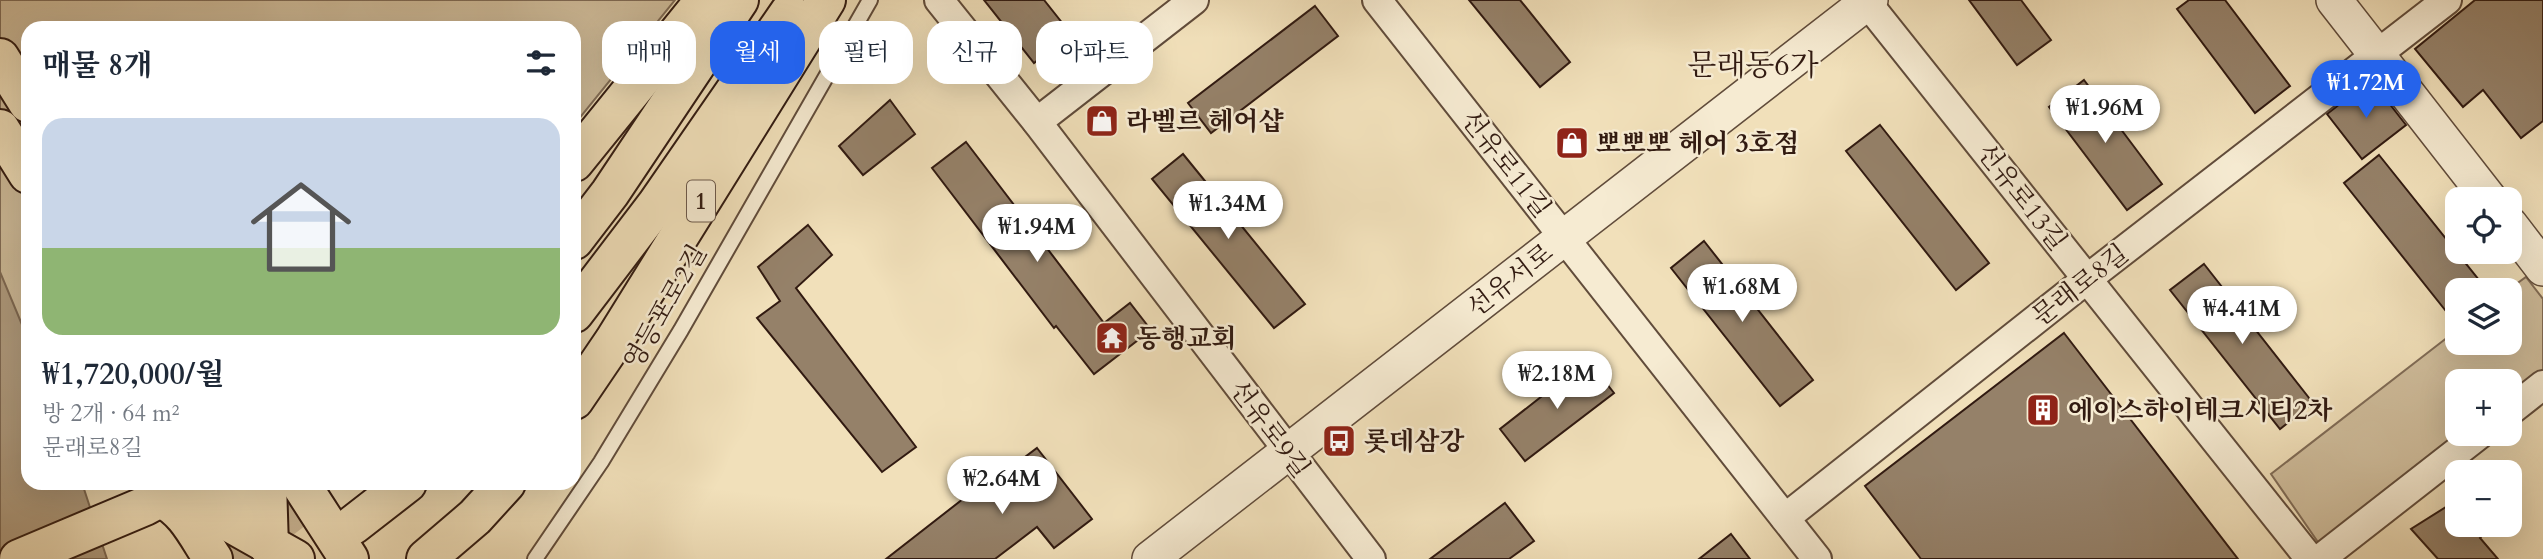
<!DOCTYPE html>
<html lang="ko">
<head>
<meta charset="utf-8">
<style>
  :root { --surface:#fff; --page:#f2f2f3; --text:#1f2937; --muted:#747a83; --accent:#2563eb }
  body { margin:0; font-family:Cardo,"Noto Serif KR",serif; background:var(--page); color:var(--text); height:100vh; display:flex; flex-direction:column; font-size:26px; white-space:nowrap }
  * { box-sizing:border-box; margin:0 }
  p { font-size:23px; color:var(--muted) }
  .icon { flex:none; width:38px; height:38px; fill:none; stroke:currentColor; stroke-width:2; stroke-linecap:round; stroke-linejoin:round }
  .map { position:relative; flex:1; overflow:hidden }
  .panel { position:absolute; left:21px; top:21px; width:560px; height:469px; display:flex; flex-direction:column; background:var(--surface); border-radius:21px; box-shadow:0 7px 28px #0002 }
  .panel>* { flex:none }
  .guide { position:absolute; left:602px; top:21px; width:665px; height:63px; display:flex; gap:14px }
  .buttons { position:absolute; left:2445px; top:187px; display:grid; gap:14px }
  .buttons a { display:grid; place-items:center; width:77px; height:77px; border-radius:14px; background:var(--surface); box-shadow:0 7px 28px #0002; font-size:35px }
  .price { position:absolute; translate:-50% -60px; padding:0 16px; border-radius:24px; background:#fff; color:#222; font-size:23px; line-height:46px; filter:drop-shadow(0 2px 4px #0008) }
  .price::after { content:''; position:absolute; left:50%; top:42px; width:21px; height:16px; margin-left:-10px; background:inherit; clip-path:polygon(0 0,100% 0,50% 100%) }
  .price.selected { background:var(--accent); color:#fff }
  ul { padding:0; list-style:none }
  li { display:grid; align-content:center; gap:14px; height:371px; padding:0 21px }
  li span { display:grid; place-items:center; height:217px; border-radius:21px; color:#555 }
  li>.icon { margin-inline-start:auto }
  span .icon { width:126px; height:126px; fill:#fffc; stroke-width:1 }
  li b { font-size:30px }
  h2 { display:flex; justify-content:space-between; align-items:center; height:84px; padding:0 21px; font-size:30px }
  .chip { padding:0 24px; border-radius:21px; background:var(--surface); box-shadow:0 7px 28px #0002; font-size:24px; line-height:63px }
  .chip.selected { background:var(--accent); color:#fff }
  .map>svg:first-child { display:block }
  .green { fill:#d0be9d; stroke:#806c57; stroke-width:2 }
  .water { fill:#b09d81; stroke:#7d6954; stroke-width:2 }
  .building { fill:#958169; stroke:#311a11; stroke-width:2 }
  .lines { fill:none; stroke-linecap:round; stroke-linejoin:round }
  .primary-tunnel { stroke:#cbb898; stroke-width:38; stroke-dasharray:38 19; stroke-linecap:butt }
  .service-casing { stroke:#614c3b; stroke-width:18 }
  .minor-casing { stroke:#614c3b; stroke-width:32 }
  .tertiary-casing { stroke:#614c3b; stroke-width:38 }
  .primary-casing { stroke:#311a11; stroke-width:42 }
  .service { stroke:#f6ebd2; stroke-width:14 }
  .minor { stroke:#f6ebd2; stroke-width:28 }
  .tertiary { stroke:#f6ebd2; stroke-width:35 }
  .primary { stroke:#f1e0ba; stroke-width:38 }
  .labels { text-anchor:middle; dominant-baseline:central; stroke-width:5; stroke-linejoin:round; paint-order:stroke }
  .shield { fill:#f6ebd2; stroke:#6c594b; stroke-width:2 }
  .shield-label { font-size:24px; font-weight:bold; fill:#311a11 }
  .poi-label { font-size:26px; font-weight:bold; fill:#311a11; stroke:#f6ebd2; text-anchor:start }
  .street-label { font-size:26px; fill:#311a11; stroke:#f6ebd2 }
  .quarter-label { font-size:30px; fill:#311a11; stroke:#f6ebd2 }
</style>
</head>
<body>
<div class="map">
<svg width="2543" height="559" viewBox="0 0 2543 559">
  <rect width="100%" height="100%" fill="#f1e0ba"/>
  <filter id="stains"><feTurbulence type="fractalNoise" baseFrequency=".00286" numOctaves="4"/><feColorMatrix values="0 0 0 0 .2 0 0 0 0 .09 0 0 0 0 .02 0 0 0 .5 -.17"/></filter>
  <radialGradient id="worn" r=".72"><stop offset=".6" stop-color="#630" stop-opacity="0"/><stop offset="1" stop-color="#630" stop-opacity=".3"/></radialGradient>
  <g class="green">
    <polygon points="0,0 675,0 574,125 574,28 28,28 28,481 0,497"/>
    <polygon points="2526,277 2543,299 2543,372 2510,398 2510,382 2457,382 2457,434 2463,434 2320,545 2271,474 2457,330 2457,343 2510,343 2508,290"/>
  </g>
  <polygon class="water" points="0,272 28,339 28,483 82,483 107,559 0,559"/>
  <g class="building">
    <polygon points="984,0 1044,0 1071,34 1034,63"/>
    <polygon points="1469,0 1520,0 1570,62 1540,87"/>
    <polygon points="1969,0 2021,0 2051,40 2017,65"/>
    <polygon points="2189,0 2225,0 2290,86 2255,113 2177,9"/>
    <polygon points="2475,0 2543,0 2543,121 2521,138 2483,90 2463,107 2415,49"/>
    <polygon points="1315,6 1338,36 1211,133 1188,103"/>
    <polygon points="2084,80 2162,184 2127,210 2049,107"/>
    <polygon points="2371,80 2406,125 2362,159 2327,114"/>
    <polygon points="890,100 915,134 863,175 839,146"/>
    <polygon points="1880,125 1989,263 1956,290 1846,151"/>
    <polygon points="966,142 1104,323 1130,303 1151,330 1094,374 1056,326 1054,328 932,168"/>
    <polygon points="1183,154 1305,304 1274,328 1152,179"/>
    <polygon points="2379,155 2487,290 2457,290 2457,325 2344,183"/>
    <polygon points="808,225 832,255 796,288 916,447 882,472 757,318 780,301 758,267"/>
    <polygon points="1704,241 1813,380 1780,406 1671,268"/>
    <polygon points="2204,264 2313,403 2280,429 2170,290"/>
    <polygon points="2064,333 2238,559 1921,559 1865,486"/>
    <polygon points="1588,360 1614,393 1525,461 1500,429"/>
    <polygon points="1037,448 1092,519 1054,548 1037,527 995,559 886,559 977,488 980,491"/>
    <polygon points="2457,500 2457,525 2491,525 2480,538 2498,559 2438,559 2411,529"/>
    <polygon points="1505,503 1534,541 1509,559 1430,559"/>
    <polygon points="1731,534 1750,559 1699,559"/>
  </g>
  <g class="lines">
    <polyline class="primary-tunnel" points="222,559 284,518 325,486"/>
    <defs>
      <polyline id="service" points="535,559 601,462 681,330 870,0"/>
      <g id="minor">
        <polyline points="939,0 1037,122 1371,559"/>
        <polyline points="1377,0 1817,559"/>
        <polyline points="1865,0 2310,559"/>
        <polyline points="1037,122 1194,0"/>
        <polyline points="2510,411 2543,385"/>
        <polyline points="1785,518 2087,279 2447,0"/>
        <polyline points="2320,559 2480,434"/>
      </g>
      <g id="tertiary">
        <polyline points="2334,0 2490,200"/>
        <polyline points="2510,225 2543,268"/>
        <polyline points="1150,559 1870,0"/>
      </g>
      <g id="primary">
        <polyline points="0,58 28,103"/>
        <polyline points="0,129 28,174"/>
        <polyline points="574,162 705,0"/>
        <polyline points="574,240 610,193 739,0"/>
        <polyline points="574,313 657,204 789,13"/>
        <polyline points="574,400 614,341 826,0"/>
        <polyline points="226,483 260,534"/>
        <polyline points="267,483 269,547"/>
        <polyline points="300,483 349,559"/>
        <path d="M 161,498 C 186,509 198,537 213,559"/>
        <polyline points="353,525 407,483"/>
        <path d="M 19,559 L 145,506 C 164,494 176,496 197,504 L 295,559"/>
        <polyline points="426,559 475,517 506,483"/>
      </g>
    </defs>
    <use href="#service" class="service-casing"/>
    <use href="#minor" class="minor-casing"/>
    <use href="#tertiary" class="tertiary-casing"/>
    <use href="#primary" class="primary-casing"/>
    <use href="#service" class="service"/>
    <use href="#minor" class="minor"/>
    <use href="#tertiary" class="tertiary"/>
    <use href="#primary" class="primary"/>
  </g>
  <defs>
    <symbol id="shop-square" viewBox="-11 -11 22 22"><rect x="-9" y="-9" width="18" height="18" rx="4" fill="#8f2418" stroke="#f6ebd2"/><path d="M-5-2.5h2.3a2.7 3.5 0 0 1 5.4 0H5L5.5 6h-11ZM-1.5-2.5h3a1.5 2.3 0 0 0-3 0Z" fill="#fff"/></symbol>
    <symbol id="temple-square" viewBox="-11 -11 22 22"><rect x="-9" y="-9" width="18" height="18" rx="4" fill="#8f2418" stroke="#f6ebd2"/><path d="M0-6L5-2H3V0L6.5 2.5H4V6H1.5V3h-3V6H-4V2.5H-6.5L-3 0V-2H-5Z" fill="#fff"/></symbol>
    <symbol id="building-square" viewBox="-11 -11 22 22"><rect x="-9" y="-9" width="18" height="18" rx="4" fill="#8f2418" stroke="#f6ebd2"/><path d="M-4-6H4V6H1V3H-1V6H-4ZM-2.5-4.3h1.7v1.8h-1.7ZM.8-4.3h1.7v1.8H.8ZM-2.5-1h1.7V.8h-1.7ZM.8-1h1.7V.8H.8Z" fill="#fff"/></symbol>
    <symbol id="bus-square" viewBox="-11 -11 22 22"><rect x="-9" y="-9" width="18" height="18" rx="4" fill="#8f2418" stroke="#f6ebd2"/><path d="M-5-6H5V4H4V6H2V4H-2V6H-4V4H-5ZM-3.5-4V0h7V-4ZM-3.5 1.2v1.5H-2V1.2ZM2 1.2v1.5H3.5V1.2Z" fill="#fff"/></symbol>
  </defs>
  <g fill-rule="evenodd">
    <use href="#shop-square" x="1083" y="102" width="38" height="38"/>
    <use href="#shop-square" x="1553" y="124" width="38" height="38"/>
    <use href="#temple-square" x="1093" y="319" width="38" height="38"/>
    <use href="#building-square" x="2024" y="391" width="38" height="38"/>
    <use href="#bus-square" x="1320" y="422" width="38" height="38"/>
  </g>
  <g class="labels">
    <rect class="shield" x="687" y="180.5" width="28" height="41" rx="5"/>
    <g class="shield-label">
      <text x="701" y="201">1</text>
    </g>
    <g class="poi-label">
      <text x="1126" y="121">라벨르 헤어샵</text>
      <text x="1596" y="143">뽀뽀뽀 헤어 3호점</text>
      <text x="1136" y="338">동행교회</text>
      <text x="2068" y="410">에이스하이테크시티2차</text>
      <text x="1364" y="441">롯데삼강</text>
    </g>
    <g class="street-label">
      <text transform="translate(1506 164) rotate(52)">선유로11길</text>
      <text transform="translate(2022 197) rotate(52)">선유로13길</text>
      <text transform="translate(1510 280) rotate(-38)">선유서로</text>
      <text transform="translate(2080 285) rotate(-38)">문래로8길</text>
      <text transform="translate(665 307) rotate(-60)">영등포로2길</text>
      <text transform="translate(1270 429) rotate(53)">선유로9길</text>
    </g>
    <g class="quarter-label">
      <text x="1753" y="65">문래동6가</text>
    </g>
  </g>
  <rect width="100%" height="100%" filter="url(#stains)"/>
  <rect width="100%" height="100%" fill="url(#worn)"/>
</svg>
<div class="buttons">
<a><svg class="icon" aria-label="locate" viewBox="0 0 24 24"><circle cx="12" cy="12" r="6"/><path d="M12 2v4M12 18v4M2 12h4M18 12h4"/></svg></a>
<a><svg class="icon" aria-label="layers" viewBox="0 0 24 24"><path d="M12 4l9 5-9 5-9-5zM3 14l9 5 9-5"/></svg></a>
<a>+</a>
<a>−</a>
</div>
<b class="price selected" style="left:2366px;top:120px">₩1.72M</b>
<b class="price" style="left:2105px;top:145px">₩1.96M</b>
<b class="price" style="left:1228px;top:241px">₩1.34M</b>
<b class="price" style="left:1037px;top:264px">₩1.94M</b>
<b class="price" style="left:1742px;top:324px">₩1.68M</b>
<b class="price" style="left:2242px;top:346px">₩4.41M</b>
<b class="price" style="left:1557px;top:411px">₩2.18M</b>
<b class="price" style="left:1002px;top:516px">₩2.64M</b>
<div class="guide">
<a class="chip">매매</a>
<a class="chip selected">월세</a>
<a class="chip">필터</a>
<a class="chip">신규</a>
<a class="chip">아파트</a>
</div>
<section class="panel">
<h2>매물 8개<svg class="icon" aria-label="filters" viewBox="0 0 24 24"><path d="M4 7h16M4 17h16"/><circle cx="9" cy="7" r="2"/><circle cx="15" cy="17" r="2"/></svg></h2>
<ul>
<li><span style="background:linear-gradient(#c9d6e8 60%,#8fb573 0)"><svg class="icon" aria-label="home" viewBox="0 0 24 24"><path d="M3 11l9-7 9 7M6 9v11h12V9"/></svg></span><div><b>₩1,720,000/월</b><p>방 2개 · 64 m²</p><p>문래로8길</p></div></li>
</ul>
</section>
</div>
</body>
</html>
